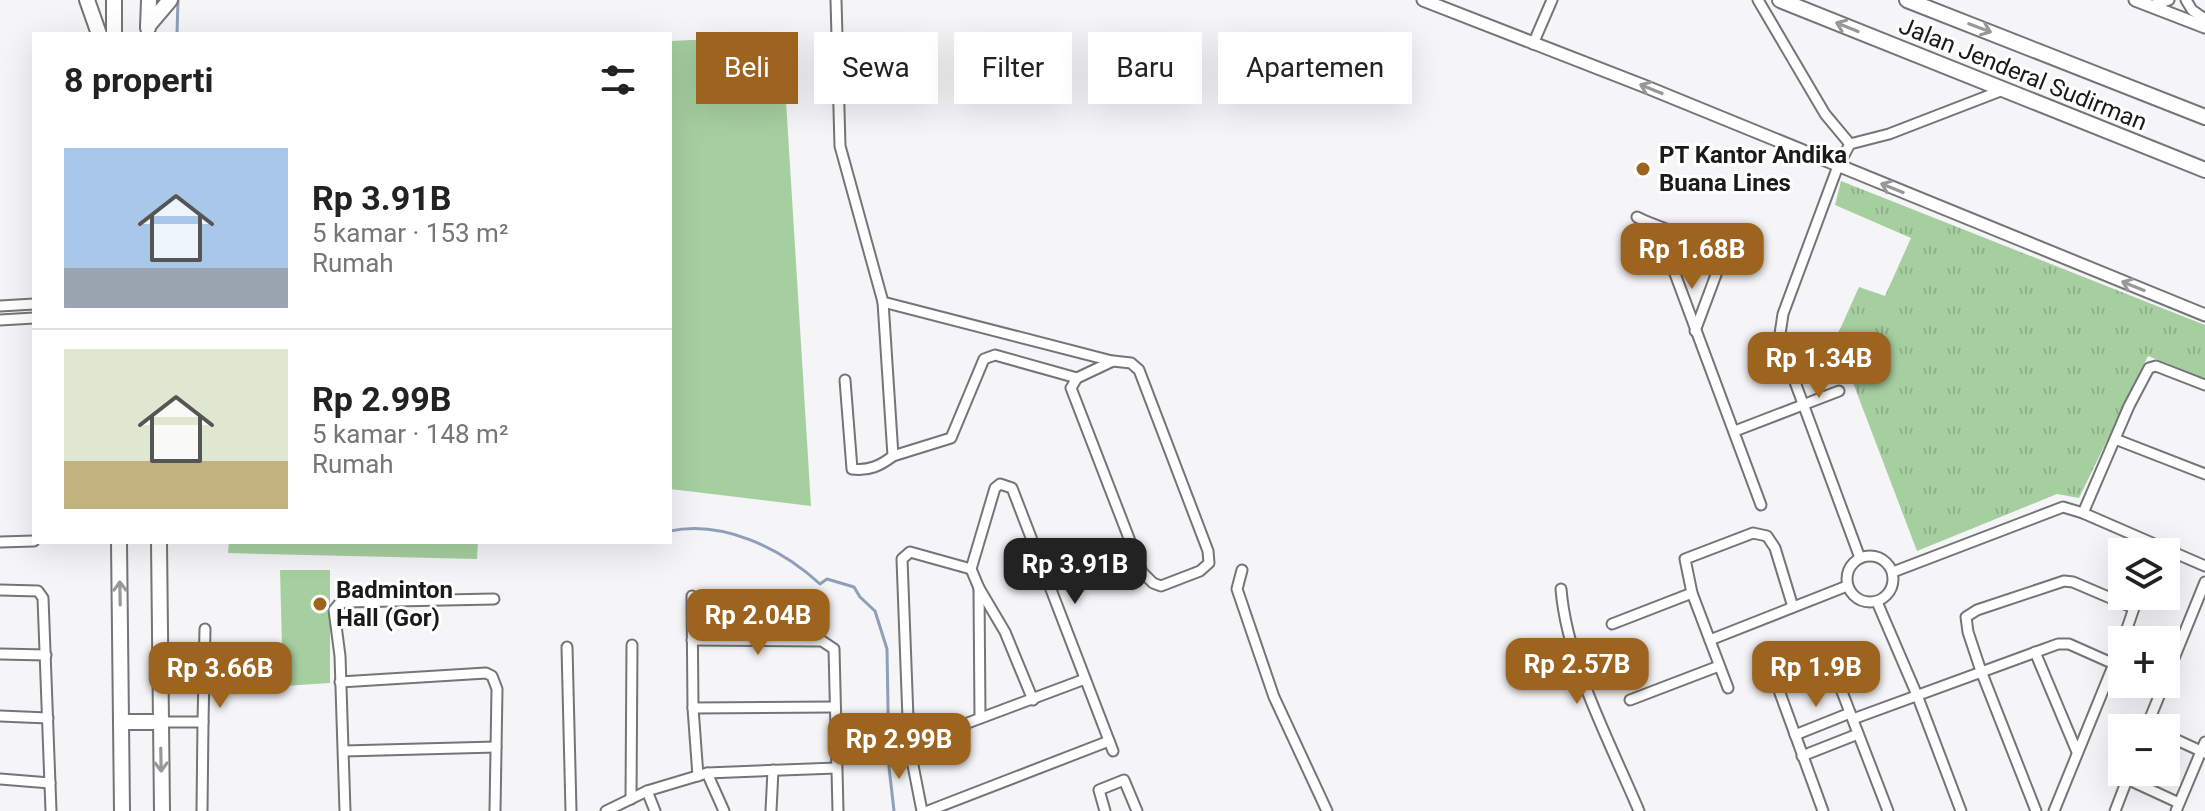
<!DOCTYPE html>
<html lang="id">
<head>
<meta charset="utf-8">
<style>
  :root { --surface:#fff; --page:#f6f6f6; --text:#222; --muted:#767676; --line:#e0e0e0; --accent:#9c641f }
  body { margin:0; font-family:Roboto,sans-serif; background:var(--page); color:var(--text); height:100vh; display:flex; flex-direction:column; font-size:30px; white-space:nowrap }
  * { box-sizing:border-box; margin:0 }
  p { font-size:26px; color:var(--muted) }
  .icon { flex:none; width:44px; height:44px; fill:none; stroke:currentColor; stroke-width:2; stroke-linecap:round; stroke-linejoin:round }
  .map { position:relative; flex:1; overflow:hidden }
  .sheet { position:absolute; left:32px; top:32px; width:640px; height:512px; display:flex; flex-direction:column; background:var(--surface); border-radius:0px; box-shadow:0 8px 32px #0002 }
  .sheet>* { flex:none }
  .hud { position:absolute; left:696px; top:32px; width:760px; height:72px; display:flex; gap:16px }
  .tools { position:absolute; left:2108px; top:538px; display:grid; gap:16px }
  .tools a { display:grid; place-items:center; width:72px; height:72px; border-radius:0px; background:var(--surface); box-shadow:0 8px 32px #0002; font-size:40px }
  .price { position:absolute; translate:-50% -68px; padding:0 18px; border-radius:16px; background:var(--accent); color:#fff; font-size:26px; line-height:52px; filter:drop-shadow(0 2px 4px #0008) }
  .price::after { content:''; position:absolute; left:50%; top:48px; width:24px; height:18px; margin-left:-12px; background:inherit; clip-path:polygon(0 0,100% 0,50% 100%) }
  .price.selected { background:#222; color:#fff }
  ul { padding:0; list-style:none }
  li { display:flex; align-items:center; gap:24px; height:200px; padding:0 32px }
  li+li { border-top:2px solid var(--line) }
  li span { display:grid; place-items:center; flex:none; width:224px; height:160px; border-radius:0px; color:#555 }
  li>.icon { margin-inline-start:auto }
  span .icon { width:96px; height:96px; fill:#fffc; stroke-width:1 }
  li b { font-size:34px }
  h2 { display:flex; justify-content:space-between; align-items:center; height:96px; padding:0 32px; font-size:34px }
  .tag { padding:0 28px; border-radius:0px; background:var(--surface); box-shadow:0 8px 32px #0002; font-size:28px; line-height:72px }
  .tag.selected { background:var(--accent); color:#fff }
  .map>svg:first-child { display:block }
  .grass { fill:#a6cfa0 }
  .park { fill:url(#park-tufts) }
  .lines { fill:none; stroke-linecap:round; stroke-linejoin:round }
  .stream { stroke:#8e9fb9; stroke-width:3 }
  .minor-casing { stroke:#757477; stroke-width:13 }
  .tertiary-casing { stroke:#757477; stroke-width:15 }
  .trunk-casing { stroke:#757477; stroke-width:18 }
  .minor { stroke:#fff; stroke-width:9 }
  .tertiary { stroke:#fff; stroke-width:11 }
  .trunk { stroke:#fff; stroke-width:14 }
  .oneway { stroke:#989898 }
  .poi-dot { fill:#9c641f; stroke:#fff; stroke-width:3 }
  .labels { text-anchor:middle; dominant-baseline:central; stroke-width:6; stroke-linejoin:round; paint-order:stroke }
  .street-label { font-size:24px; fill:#1b1a1b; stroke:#fff }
  .poi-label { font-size:24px; font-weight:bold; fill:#1b1a1b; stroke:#fff; text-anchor:start }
</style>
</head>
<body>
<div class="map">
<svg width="2205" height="811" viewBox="0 0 2205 811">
  <defs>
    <pattern id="park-tufts" width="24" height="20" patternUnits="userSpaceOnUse" patternTransform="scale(2)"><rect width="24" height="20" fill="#a6cfa0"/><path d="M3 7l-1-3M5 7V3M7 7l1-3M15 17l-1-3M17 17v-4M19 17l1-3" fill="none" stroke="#8eb189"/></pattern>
  </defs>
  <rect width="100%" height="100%" fill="#f5f4f7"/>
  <g class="grass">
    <polygon points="782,36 811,506 670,489 670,41"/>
    <polygon points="229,542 478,542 477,559 228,553"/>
    <polygon points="280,570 330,570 330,683 283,686"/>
  </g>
  <polygon class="park" points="1841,181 2205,325 2205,378 2148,356 2079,498 2057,494 1917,551 1836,338 1859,287 1885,296 1911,238 1835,205"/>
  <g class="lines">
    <g class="stream">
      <polyline points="177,34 178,0"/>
      <path d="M 670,531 C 723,520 781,548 820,584 L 827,579 L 854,587 L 860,597 L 875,611 L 887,649 L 889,767 L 894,811"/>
    </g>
    <defs>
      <g id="minor">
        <polyline points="836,0 840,146 883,302 1112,361"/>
        <polyline points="1758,0 1825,114 1850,144"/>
        <polyline points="2186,0 2192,10 2205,19"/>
        <polyline points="2150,6 2169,0"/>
        <polyline points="1533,44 1552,0"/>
        <path d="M 1637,217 C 1655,227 1710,242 1719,253 L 1720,264 L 1695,331"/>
        <polyline points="1658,228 1761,505"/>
        <polyline points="0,306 34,304"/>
        <polyline points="0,320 34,318"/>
        <polygon points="1113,361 1131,363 1139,370 1208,551 1209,563 1200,571 1161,586 1153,583 1142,572 1071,388 1077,378"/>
        <path d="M 845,380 L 852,469 C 869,471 880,466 893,456 L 883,302"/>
        <polyline points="1735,431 1839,391"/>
        <polyline points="2115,439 2205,474"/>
        <polyline points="893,456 951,438 984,359 995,355 1077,378"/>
        <polyline points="2083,513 2129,406 2149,368 2156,366 2205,385"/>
        <polyline points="0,542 34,541"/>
        <circle cx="1870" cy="579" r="23"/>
        <polyline points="1860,558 1785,355 1780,334 1783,314 1838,166 1850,144 1889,134 2003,90"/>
        <polyline points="1242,570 1237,589 1274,697 1327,811"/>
        <polyline points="1893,572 2063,507 2083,513 2205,566"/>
        <polyline points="979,588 980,718"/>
        <path d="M 1561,589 C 1567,663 1610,742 1639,811"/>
        <polyline points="0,590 38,591 43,598 51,811"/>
        <polyline points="692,596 693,708 698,776"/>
        <polyline points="1877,602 1917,695 1961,811"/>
        <polyline points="1612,624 1692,593"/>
        <polyline points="692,640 822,641 834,649 838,811"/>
        <polyline points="1710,640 1847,586"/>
        <polyline points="567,647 571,811"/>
        <polyline points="2035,652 2077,752"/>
        <polyline points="0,654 46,655"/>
        <polyline points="2166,678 2205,582"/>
        <polyline points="340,682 486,673 492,676 497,689 495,811"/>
        <polyline points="1728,688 1692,593 1685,559 1753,533 1767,536 1775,548 1793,607"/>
        <polyline points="1033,700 1005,632 979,588 971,569 995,488 1000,484 1012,488 1017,501 1113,751"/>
        <polyline points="1630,700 1719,666"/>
        <polyline points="693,708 834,707"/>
        <polyline points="0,716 48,718"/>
        <polyline points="1853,719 2058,644 2069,644 2114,664"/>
        <polyline points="161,722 203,722 205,629"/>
        <polyline points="2146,728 2164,684"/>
        <polyline points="1795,735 1850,713"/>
        <polyline points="2166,735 2205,753"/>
        <polyline points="909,745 1085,679"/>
        <polyline points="344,751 496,747"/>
        <polyline points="1802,756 1858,734"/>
        <polyline points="707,773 724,811"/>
        <polyline points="0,779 50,783"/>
        <polyline points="2127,779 2179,803"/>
        <polyline points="647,791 655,811"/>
        <polyline points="631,799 632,645"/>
        <polyline points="202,811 203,722"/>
        <polyline points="345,811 340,656 334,610 339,604 346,602 494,599"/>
        <polyline points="606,811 647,791 707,773 836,768"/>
        <polyline points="771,811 773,770"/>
        <polyline points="922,811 909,745 902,559 910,552 971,569"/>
        <polyline points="928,811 1109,741"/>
        <polyline points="1105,811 1099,790 1124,780 1137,811"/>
        <polyline points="1823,811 1773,674 1777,668 1816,652 1826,653 1829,658 1888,811"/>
        <polyline points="2036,811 1981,671 1968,632 1966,617 1977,610 2064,581 2073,582 2134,608 2123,640"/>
        <polyline points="2054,811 2122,644"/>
        <polyline points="2115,811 2130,772"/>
        <polyline points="2176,811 2205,742"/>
      </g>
      <g id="tertiary">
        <polyline points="1423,0 1644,86 2205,315"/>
        <polyline points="2135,0 2205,27"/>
      </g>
      <g id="trunk">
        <polyline points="87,0 99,34"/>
        <polyline points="114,0 114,34"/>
        <polyline points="1780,0 2205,170"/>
        <polyline points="1907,0 2205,117"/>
        <polyline points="148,26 170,0"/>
        <polyline points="148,28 149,0"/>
        <polyline points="119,542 122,811"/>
        <polyline points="159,542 162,811"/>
        <polyline points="122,722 161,722"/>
      </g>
    </defs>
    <use href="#minor" class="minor-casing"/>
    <use href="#tertiary" class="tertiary-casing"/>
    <use href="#trunk" class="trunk-casing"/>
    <use href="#minor" class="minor"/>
    <use href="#tertiary" class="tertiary"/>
    <use href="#trunk" class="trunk"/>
  </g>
  <defs><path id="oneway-shaft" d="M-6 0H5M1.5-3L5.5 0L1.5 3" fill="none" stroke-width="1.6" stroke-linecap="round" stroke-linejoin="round" transform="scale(2)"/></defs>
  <g class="oneway">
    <use href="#oneway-shaft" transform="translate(1847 27) rotate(-158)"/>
    <use href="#oneway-shaft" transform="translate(1980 28) rotate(21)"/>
    <use href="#oneway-shaft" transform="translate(1651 89) rotate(-158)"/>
    <use href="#oneway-shaft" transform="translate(1892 188) rotate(-158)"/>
    <use href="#oneway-shaft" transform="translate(2133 286) rotate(-158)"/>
    <use href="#oneway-shaft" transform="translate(120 593) rotate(-91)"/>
    <use href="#oneway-shaft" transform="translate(161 760) rotate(89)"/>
  </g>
  <g class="poi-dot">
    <circle cx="1643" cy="169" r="8"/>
    <circle cx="320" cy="604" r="8"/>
  </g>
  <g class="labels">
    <g class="street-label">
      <text transform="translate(2023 74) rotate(22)">Jalan Jenderal Sudirman</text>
    </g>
    <g class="poi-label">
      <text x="1659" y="155">PT Kantor Andika<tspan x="1659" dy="28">Buana Lines</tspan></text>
      <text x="336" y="590">Badminton<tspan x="336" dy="28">Hall (Gor)</tspan></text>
    </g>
  </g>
</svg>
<div class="tools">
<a><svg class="icon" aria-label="layers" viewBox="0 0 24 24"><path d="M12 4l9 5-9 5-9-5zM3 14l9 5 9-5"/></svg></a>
<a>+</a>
<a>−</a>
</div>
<b class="price" style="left:1692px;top:291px">Rp 1.68B</b>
<b class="price" style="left:1819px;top:400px">Rp 1.34B</b>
<b class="price selected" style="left:1075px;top:606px">Rp 3.91B</b>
<b class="price" style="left:758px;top:657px">Rp 2.04B</b>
<b class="price" style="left:1577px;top:706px">Rp 2.57B</b>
<b class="price" style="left:1816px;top:709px">Rp 1.9B</b>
<b class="price" style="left:220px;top:710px">Rp 3.66B</b>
<b class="price" style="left:899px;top:781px">Rp 2.99B</b>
<div class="hud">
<a class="tag selected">Beli</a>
<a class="tag">Sewa</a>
<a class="tag">Filter</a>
<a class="tag">Baru</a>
<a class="tag">Apartemen</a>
</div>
<section class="sheet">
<h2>8 properti<svg class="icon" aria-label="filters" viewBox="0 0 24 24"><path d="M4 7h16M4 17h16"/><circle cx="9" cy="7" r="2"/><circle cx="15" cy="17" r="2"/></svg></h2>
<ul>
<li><span style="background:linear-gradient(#a9c7e8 75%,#9aa5b1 0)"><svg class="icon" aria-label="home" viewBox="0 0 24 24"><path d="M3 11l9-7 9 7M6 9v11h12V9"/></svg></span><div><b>Rp 3.91B</b><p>5 kamar · 153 m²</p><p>Rumah</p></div></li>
<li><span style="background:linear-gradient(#dfe7d0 70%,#c2b280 0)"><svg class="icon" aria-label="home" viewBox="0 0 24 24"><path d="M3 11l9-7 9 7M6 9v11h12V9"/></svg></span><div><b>Rp 2.99B</b><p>5 kamar · 148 m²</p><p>Rumah</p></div></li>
</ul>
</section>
</div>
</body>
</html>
